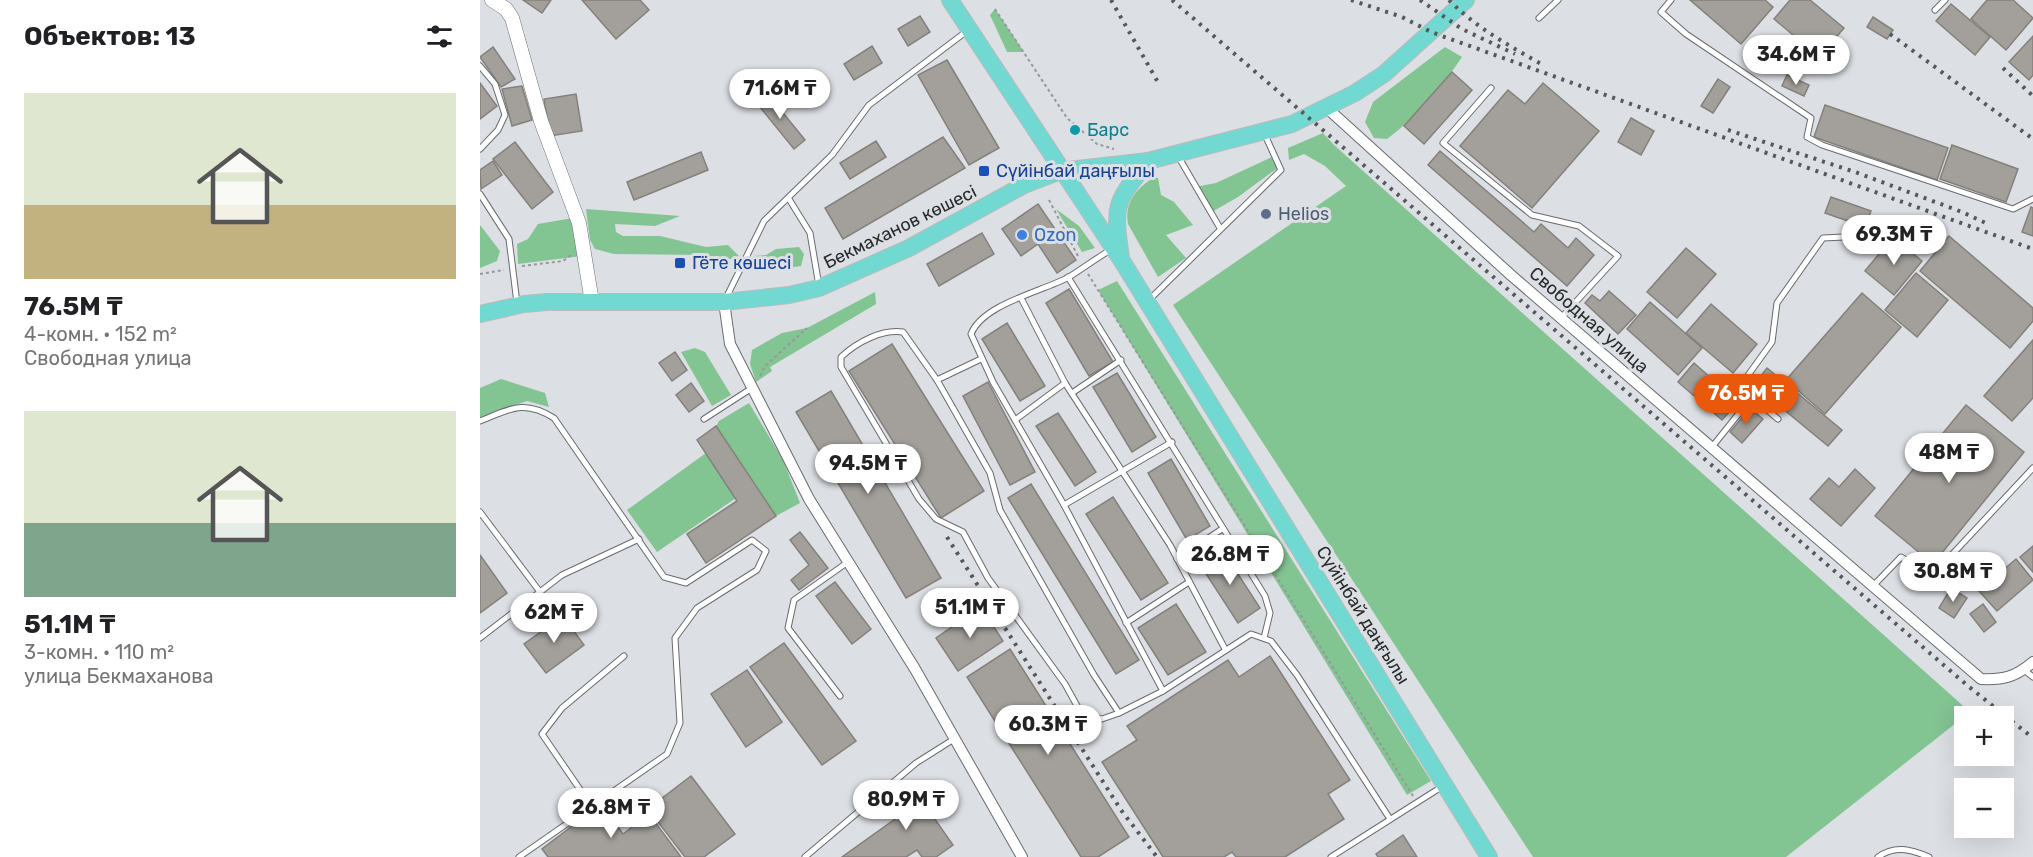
<!DOCTYPE html>
<html lang="ru">
<head>
<meta charset="utf-8">
<style>
  :root { --surface:#fff; --page:#f6f6f6; --text:#202124; --muted:#757577; --accent:#ea580c }
  body { margin:0; font-family:Rubik,sans-serif; background:var(--page); color:var(--text); height:100vh; display:flex; flex-direction:column; font-size:22px; white-space:nowrap }
  * { box-sizing:border-box; margin:0 }
  p { font-size:20px; color:var(--muted) }
  .icon { flex:none; width:33px; height:33px; fill:none; stroke:currentColor; stroke-width:2; stroke-linecap:round; stroke-linejoin:round }
  .map { position:relative; flex:1; overflow:hidden }
  .drawer { display:flex; flex-direction:column; background:var(--surface); width:480px }
  .drawer>* { flex:none }
  .buttons { position:absolute; left:1474px; top:706px; display:grid; gap:12px }
  .buttons a { display:grid; place-items:center; width:60px; height:60px; border-radius:0px; background:var(--surface); box-shadow:0 6px 24px #0002; font-size:30px }
  .price { position:absolute; translate:-50% -51px; padding:0 14px; border-radius:21px; background:#fff; color:#222; font-size:20px; line-height:39px; filter:drop-shadow(0 2px 3px #0008) }
  .price::after { content:''; position:absolute; left:50%; top:36px; width:18px; height:14px; margin-left:-9px; background:inherit; clip-path:polygon(0 0,100% 0,50% 100%) }
  .price.selected { background:var(--accent); color:#fff }
  ul { padding:0; list-style:none }
  li { display:grid; align-content:center; gap:12px; height:318px; padding:0 24px }
  li span { display:grid; place-items:center; height:186px; border-radius:0px; color:#555 }
  li>.icon { margin-inline-start:auto }
  span .icon { width:108px; height:108px; fill:#fffc; stroke-width:1 }
  li b { font-size:26px }
  h2 { display:flex; justify-content:space-between; align-items:center; height:72px; padding:0 24px; font-size:26px }
  main { display:flex; flex:1; min-height:0 }
  .map>svg:first-child { display:block }
  .green { fill:#83c493 }
  .building { fill:#a3a09b; stroke:#84807c; stroke-width:1.5 }
  .lines { fill:none; stroke-linecap:round; stroke-linejoin:round }
  .service-casing { stroke:#696b70; stroke-width:7 }
  .minor-casing { stroke:#696b70; stroke-width:12 }
  .tertiary-casing { stroke:#696b70; stroke-width:15 }
  .primary-casing { stroke:#bbbbbc; stroke-width:18 }
  .path { stroke:#96989c; stroke-width:2; stroke-dasharray:3 3; stroke-linecap:butt }
  .service { stroke:#fff; stroke-width:5 }
  .minor { stroke:#fff; stroke-width:10 }
  .tertiary { stroke:#fff; stroke-width:14 }
  .primary { stroke:#71d9d1; stroke-width:16 }
  .rail { stroke:#55575a; stroke-width:4; stroke-dasharray:3 6; stroke-linecap:butt }
  .culture-dot { fill:#0f9aa8; stroke:#dcdfe4; stroke-width:2 }
  .transit-dot { fill:#1a4fb4; stroke:#dcdfe4; stroke-width:2 }
  .service-dot { fill:#5c6f8a; stroke:#dcdfe4; stroke-width:2 }
  .shop-dot { fill:#3f7fe0; stroke:#dcdfe4; stroke-width:2 }
  .labels { text-anchor:middle; dominant-baseline:central; stroke-width:6; stroke-linejoin:round; paint-order:stroke }
  .culture-label { font-size:18px; fill:#0d838f; stroke:#dcdfe4; text-anchor:start }
  .transit-label { font-size:18px; fill:#164399; stroke:#dcdfe4; text-anchor:start }
  .service-label { font-size:18px; fill:#4e5e75; stroke:#dcdfe4; text-anchor:start }
  .street-label { font-size:18px; fill:#2a2b2d; stroke:#dcdfe4 }
  .shop-label { font-size:18px; fill:#366cbe; stroke:#dcdfe4; text-anchor:start }
</style>
</head>
<body>
<main>
<section class="drawer">
<h2>Объектов: 13<svg class="icon" aria-label="filters" viewBox="0 0 24 24"><path d="M4 7h16M4 17h16"/><circle cx="9" cy="7" r="2"/><circle cx="15" cy="17" r="2"/></svg></h2>
<ul>
<li><span style="background:linear-gradient(#dfe7d0 60%,#c2b280 0)"><svg class="icon" aria-label="home" viewBox="0 0 24 24"><path d="M3 11l9-7 9 7M6 9v11h12V9"/></svg></span><div><b>76.5M ₸</b><p>4-комн. · 152 m²</p><p>Свободная улица</p></div></li>
<li><span style="background:linear-gradient(#dfe7d0 60%,#7fa58c 0)"><svg class="icon" aria-label="home" viewBox="0 0 24 24"><path d="M3 11l9-7 9 7M6 9v11h12V9"/></svg></span><div><b>51.1M ₸</b><p>3-комн. · 110 m²</p><p>улица Бекмаханова</p></div></li>
</ul>
</section>
<div class="map">
<svg width="1553" height="857" viewBox="0 0 1553 857">
  <rect width="100%" height="100%" fill="#dcdfe4"/>
  <g class="green">
    <polygon points="515,9 544,52 527,52 510,15"/>
    <path d="M 965,47 L 982,57 C 962,87 936,117 907,139 L 894,138 L 885,122 L 893,102 Z"/>
    <polygon points="843,133 854,145 1490,712 1306,857 1053,857 693,305 866,186 845,166 824,154 809,160 808,148"/>
    <polygon points="794,156 799,167 758,197 730,213 715,187 736,183"/>
    <path d="M 675,177 L 678,178 L 681,195 L 694,202 L 713,225 L 686,235 L 706,258 L 678,277 L 648,224 C 644,203 657,187 675,177 Z"/>
    <path d="M 106,209 L 200,216 L 175,226 L 135,224 L 136,232 L 143,236 L 180,236 L 226,247 L 248,245 L 259,256 C 245,261 235,266 222,256 L 225,255 L 134,254 L 115,249 L 110,240 Z"/>
    <polygon points="576,209 599,226 615,248 602,252"/>
    <polygon points="93,218 102,256 38,264 37,244 48,239 58,224"/>
    <polygon points="0,225 20,251 17,261 0,268"/>
    <polygon points="319,247 324,254 321,266 280,272 273,256 286,255 296,249"/>
    <polygon points="637,281 951,781 927,795 618,290"/>
    <polygon points="395,292 396,304 290,367 292,371 276,382 270,364 272,350 302,333 327,328"/>
    <polygon points="215,348 225,352 251,395 232,406 201,352"/>
    <polygon points="21,379 65,393 69,407 47,401 0,418 0,388"/>
    <polygon points="269,403 303,460 320,503 296,516 236,426 239,421"/>
    <polygon points="226,453 256,498 177,552 147,510"/>
  </g>
  <g class="building">
    <polygon points="43,0 71,0 62,13"/>
    <polygon points="102,0 160,0 169,10 136,39"/>
    <polygon points="1210,0 1285,0 1293,7 1261,44"/>
    <polygon points="1310,0 1330,0 1364,28 1339,57 1294,19"/>
    <polygon points="1507,0 1533,0 1553,18 1526,50 1491,19"/>
    <polygon points="1471,4 1510,37 1495,55 1456,21"/>
    <polygon points="440,16 450,32 428,46 418,29"/>
    <polygon points="1393,17 1413,30 1407,39 1387,27"/>
    <polygon points="1553,36 1553,75 1549,80 1529,62"/>
    <polygon points="392,46 402,63 374,80 364,64"/>
    <polygon points="13,47 35,79 21,87 0,57"/>
    <polygon points="467,60 519,148 489,165 438,75"/>
    <polygon points="972,72 992,90 944,144 924,126"/>
    <polygon points="1307,75 1329,85 1324,96 1302,86"/>
    <polygon points="1238,79 1250,87 1233,113 1221,106"/>
    <polygon points="0,83 17,106 0,119"/>
    <polygon points="1063,83 1119,131 1052,208 980,146 1028,90 1045,104"/>
    <polygon points="42,86 52,120 32,126 22,89"/>
    <polygon points="286,92 325,140 314,149 275,101"/>
    <polygon points="96,94 102,131 70,136 64,99"/>
    <polygon points="1345,105 1468,148 1457,180 1334,137"/>
    <polygon points="1151,118 1174,131 1161,155 1138,142"/>
    <polygon points="463,137 485,168 363,239 345,208"/>
    <polygon points="396,141 406,157 370,179 360,163"/>
    <polygon points="35,142 73,192 52,209 13,159"/>
    <polygon points="1472,145 1538,169 1526,202 1460,179"/>
    <polygon points="960,151 1054,232 1061,224 1088,248 1096,238 1114,255 1087,286 948,165"/>
    <polygon points="221,152 228,170 154,200 147,182"/>
    <polygon points="13,161 22,175 1,189 0,170"/>
    <polygon points="1351,197 1391,211 1385,227 1345,213"/>
    <polygon points="558,204 596,260 577,273 558,244 541,256 522,229"/>
    <polygon points="1551,207 1553,208 1553,236 1542,232"/>
    <polygon points="502,233 514,254 459,286 447,264"/>
    <polygon points="1469,236 1553,308 1553,321 1530,348 1440,271"/>
    <polygon points="1413,237 1442,261 1414,295 1385,271"/>
    <polygon points="1206,248 1236,274 1197,318 1167,292"/>
    <polygon points="1436,273 1468,300 1437,337 1405,310"/>
    <polygon points="589,289 633,362 609,376 566,303"/>
    <polygon points="1129,291 1156,315 1138,334 1105,303 1112,295 1120,301"/>
    <polygon points="1382,293 1421,327 1345,414 1306,380"/>
    <polygon points="1170,302 1222,348 1198,375 1147,329"/>
    <polygon points="1231,304 1277,344 1253,373 1206,333"/>
    <polygon points="527,323 565,386 540,401 502,339"/>
    <polygon points="1553,340 1553,398 1532,421 1504,396"/>
    <polygon points="412,344 504,491 461,518 369,371"/>
    <polygon points="195,352 207,370 192,381 179,363"/>
    <polygon points="1214,363 1258,402 1242,420 1198,382"/>
    <polygon points="1287,368 1362,430 1348,446 1274,385"/>
    <polygon points="637,373 676,437 652,452 613,387"/>
    <polygon points="508,382 555,472 530,485 483,396"/>
    <polygon points="211,383 224,401 209,412 196,395"/>
    <polygon points="351,391 461,578 426,598 316,412"/>
    <polygon points="1486,405 1544,452 1453,564 1395,516"/>
    <polygon points="1270,408 1283,419 1262,443 1250,432"/>
    <polygon points="578,413 616,472 595,486 556,426"/>
    <polygon points="236,426 296,516 226,563 207,534 257,501 217,440"/>
    <polygon points="691,459 730,526 707,540 668,473"/>
    <polygon points="1375,469 1395,488 1361,526 1330,499 1349,478 1359,487"/>
    <polygon points="551,484 659,660 636,674 528,498"/>
    <polygon points="633,497 688,583 661,600 606,514"/>
    <polygon points="320,532 348,568 319,590 311,580 329,565 310,540"/>
    <polygon points="1553,546 1553,572 1540,557"/>
    <polygon points="741,548 780,608 758,623 719,563"/>
    <polygon points="0,555 27,593 0,613"/>
    <polygon points="1536,559 1553,580 1517,611 1499,591"/>
    <polygon points="355,582 391,629 372,644 336,596"/>
    <polygon points="1471,588 1487,598 1474,618 1459,608"/>
    <polygon points="696,604 726,652 688,675 658,628"/>
    <polygon points="1503,604 1516,622 1504,632 1490,614"/>
    <polygon points="501,607 523,641 478,671 456,638"/>
    <polygon points="83,616 104,645 66,673 44,644"/>
    <polygon points="304,643 376,741 342,765 270,667"/>
    <polygon points="530,649 649,837 618,857 601,857 487,677"/>
    <polygon points="790,656 870,780 848,794 864,819 805,857 756,857 752,852 744,857 683,857 622,762 657,740 647,726 748,660 759,677"/>
    <polygon points="267,670 302,722 266,747 231,694"/>
    <polygon points="211,776 255,834 224,857 205,857 168,809"/>
    <polygon points="431,785 473,845 456,857 442,857 437,850 426,857 362,857 415,819 404,804"/>
    <polygon points="121,804 143,834 169,814 201,857 68,857 62,849"/>
    <polygon points="923,835 937,857 898,857 896,854"/>
  </g>
  <g class="lines">
    <defs>
      <g id="service">
        <polyline points="1191,0 1181,12 1206,34 1331,118 1327,137 1342,145 1533,209 1553,199"/>
        <polyline points="1455,10 1465,0"/>
        <polyline points="1059,18 1078,0"/>
        <polyline points="0,66 15,84 25,115 18,130 0,149"/>
        <polyline points="1011,88 963,143 1052,215 1099,226 1138,256 1081,318"/>
        <polyline points="698,156 740,228"/>
        <polyline points="0,194 29,239 37,303"/>
        <polyline points="309,199 330,233 339,286"/>
        <path d="M 632,249 C 617,258 603,268 589,277 C 561,292 503,304 491,334 L 513,382 L 584,505 L 683,691"/>
        <polyline points="588,277 785,596 790,613 784,638"/>
        <polyline points="246,298 284,221 352,155 389,105 487,31"/>
        <polyline points="541,298 585,383 690,545 745,649"/>
        <polyline points="668,301 801,170 785,135"/>
        <polyline points="501,359 457,380 510,473 520,510 614,675 639,713"/>
        <path d="M 457,380 L 423,332 C 402,329 377,342 361,357 L 361,367 L 439,499 L 456,519 L 483,532 L 508,578 L 585,684 L 601,713 L 622,719 L 639,713 L 683,691 L 771,634 L 791,641 L 817,675 L 910,819"/>
        <polyline points="592,393 641,360"/>
        <polyline points="1272,397 1298,419"/>
        <polyline points="224,419 272,388"/>
        <polyline points="535,420 585,383"/>
        <path d="M 0,421 C 30,409 44,399 74,418 L 184,577 L 206,583 L 272,540 L 286,551 L 277,570 L 217,608 L 195,638 L 200,723 L 187,754 L 39,857"/>
        <polyline points="1232,447 1272,397 1266,378 1292,342 1297,303 1343,238 1386,236"/>
        <polyline points="584,505 692,442"/>
        <polyline points="0,512 60,592"/>
        <polyline points="697,559 742,529"/>
        <polyline points="1393,586 1421,557 1452,576 1553,468"/>
        <polyline points="646,623 709,582"/>
        <polyline points="0,638 82,575 159,539"/>
        <polyline points="1544,670 1553,677"/>
        <polyline points="360,696 308,628 314,600 368,562"/>
        <polyline points="112,807 62,734 82,708 144,656"/>
        <polyline points="325,857 436,763 474,739"/>
        <polyline points="851,857 963,786"/>
        <path d="M 1398,857 C 1415,845 1430,849 1449,857"/>
      </g>
      <g id="minor">
        <path d="M 847,108 L 1032,276 L 1501,679 C 1524,680 1535,677 1553,662"/>
        <polyline points="244,302 250,344 329,499 435,669 542,857"/>
      </g>
      <polyline id="tertiary" points="12,0 26,9 32,18 61,121 99,223 112,302"/>
      <g id="primary">
        <polyline points="470,0 642,261 1009,857"/>
        <path d="M 641,257 C 633,204 635,203 668,161"/>
        <polyline points="0,314 44,304 67,302 244,302 309,295 339,288 429,248 544,185 580,171 668,161 812,124 875,93 904,74 986,0"/>
      </g>
    </defs>
    <use href="#service" class="service-casing"/>
    <use href="#minor" class="minor-casing"/>
    <use href="#tertiary" class="tertiary-casing"/>
    <use href="#primary" class="primary-casing"/>
    <g class="path">
      <polyline points="515,9 587,118 617,144 634,149"/>
      <polyline points="569,200 599,258"/>
      <polyline points="42,266 83,261 91,255"/>
      <polyline points="0,274 24,270"/>
      <polyline points="608,274 933,796"/>
      <polyline points="280,376 285,366 327,328"/>
    </g>
    <use href="#service" class="service"/>
    <use href="#minor" class="minor"/>
    <use href="#tertiary" class="tertiary"/>
    <use href="#primary" class="primary"/>
    <g class="rail">
      <polyline points="631,0 679,84"/>
      <polyline points="692,0 1488,686 1553,738"/>
      <polyline points="871,0 922,17 951,32 1553,249"/>
      <polyline points="940,0 982,29 1035,54"/>
      <path d="M 969,0 C 996,28 1030,46 1063,65"/>
      <polyline points="1410,34 1553,139"/>
      <polyline points="1523,68 1553,96"/>
      <polyline points="1248,130 1375,172 1482,212 1510,225"/>
      <polyline points="467,537 641,810 677,857"/>
    </g>
  </g>
  <circle class="culture-dot" cx="595" cy="130" r="6"/>
  <g class="transit-dot">
    <rect x="498" y="165" width="12" height="12" rx="3"/>
    <rect x="194" y="257" width="12" height="12" rx="3"/>
  </g>
  <circle class="service-dot" cx="786" cy="214" r="6"/>
  <circle class="shop-dot" cx="542" cy="235" r="6"/>
  <g class="labels">
    <g class="culture-label">
      <text x="607" y="130">Барс</text>
    </g>
    <g class="transit-label">
      <text x="516" y="171">Сүйінбай даңғылы</text>
      <text x="212" y="263">Гёте көшесі</text>
    </g>
    <g class="service-label">
      <text x="798" y="214">Helios</text>
    </g>
    <g class="street-label">
      <text transform="translate(420 227) rotate(-26)">Бекмаханов көшесі</text>
      <text transform="translate(1109 320) rotate(41)">Свободная улица</text>
      <text transform="translate(883 615) rotate(58)">Сүйінбай даңғылы</text>
    </g>
    <g class="shop-label">
      <text x="554" y="235">Ozon</text>
    </g>
  </g>
</svg>
<div class="buttons">
<a>+</a>
<a>−</a>
</div>
<b class="price" style="left:1316px;top:86px">34.6M ₸</b>
<b class="price" style="left:300px;top:120px">71.6M ₸</b>
<b class="price" style="left:1414px;top:266px">69.3M ₸</b>
<b class="price selected" style="left:1266px;top:425px">76.5M ₸</b>
<b class="price" style="left:1469px;top:484px">48M ₸</b>
<b class="price" style="left:388px;top:495px">94.5M ₸</b>
<b class="price" style="left:750px;top:586px">26.8M ₸</b>
<b class="price" style="left:1473px;top:603px">30.8M ₸</b>
<b class="price" style="left:490px;top:639px">51.1M ₸</b>
<b class="price" style="left:74px;top:644px">62M ₸</b>
<b class="price" style="left:568px;top:756px">60.3M ₸</b>
<b class="price" style="left:426px;top:831px">80.9M ₸</b>
<b class="price" style="left:131px;top:839px">26.8M ₸</b>
</div>
</main>
</body>
</html>
